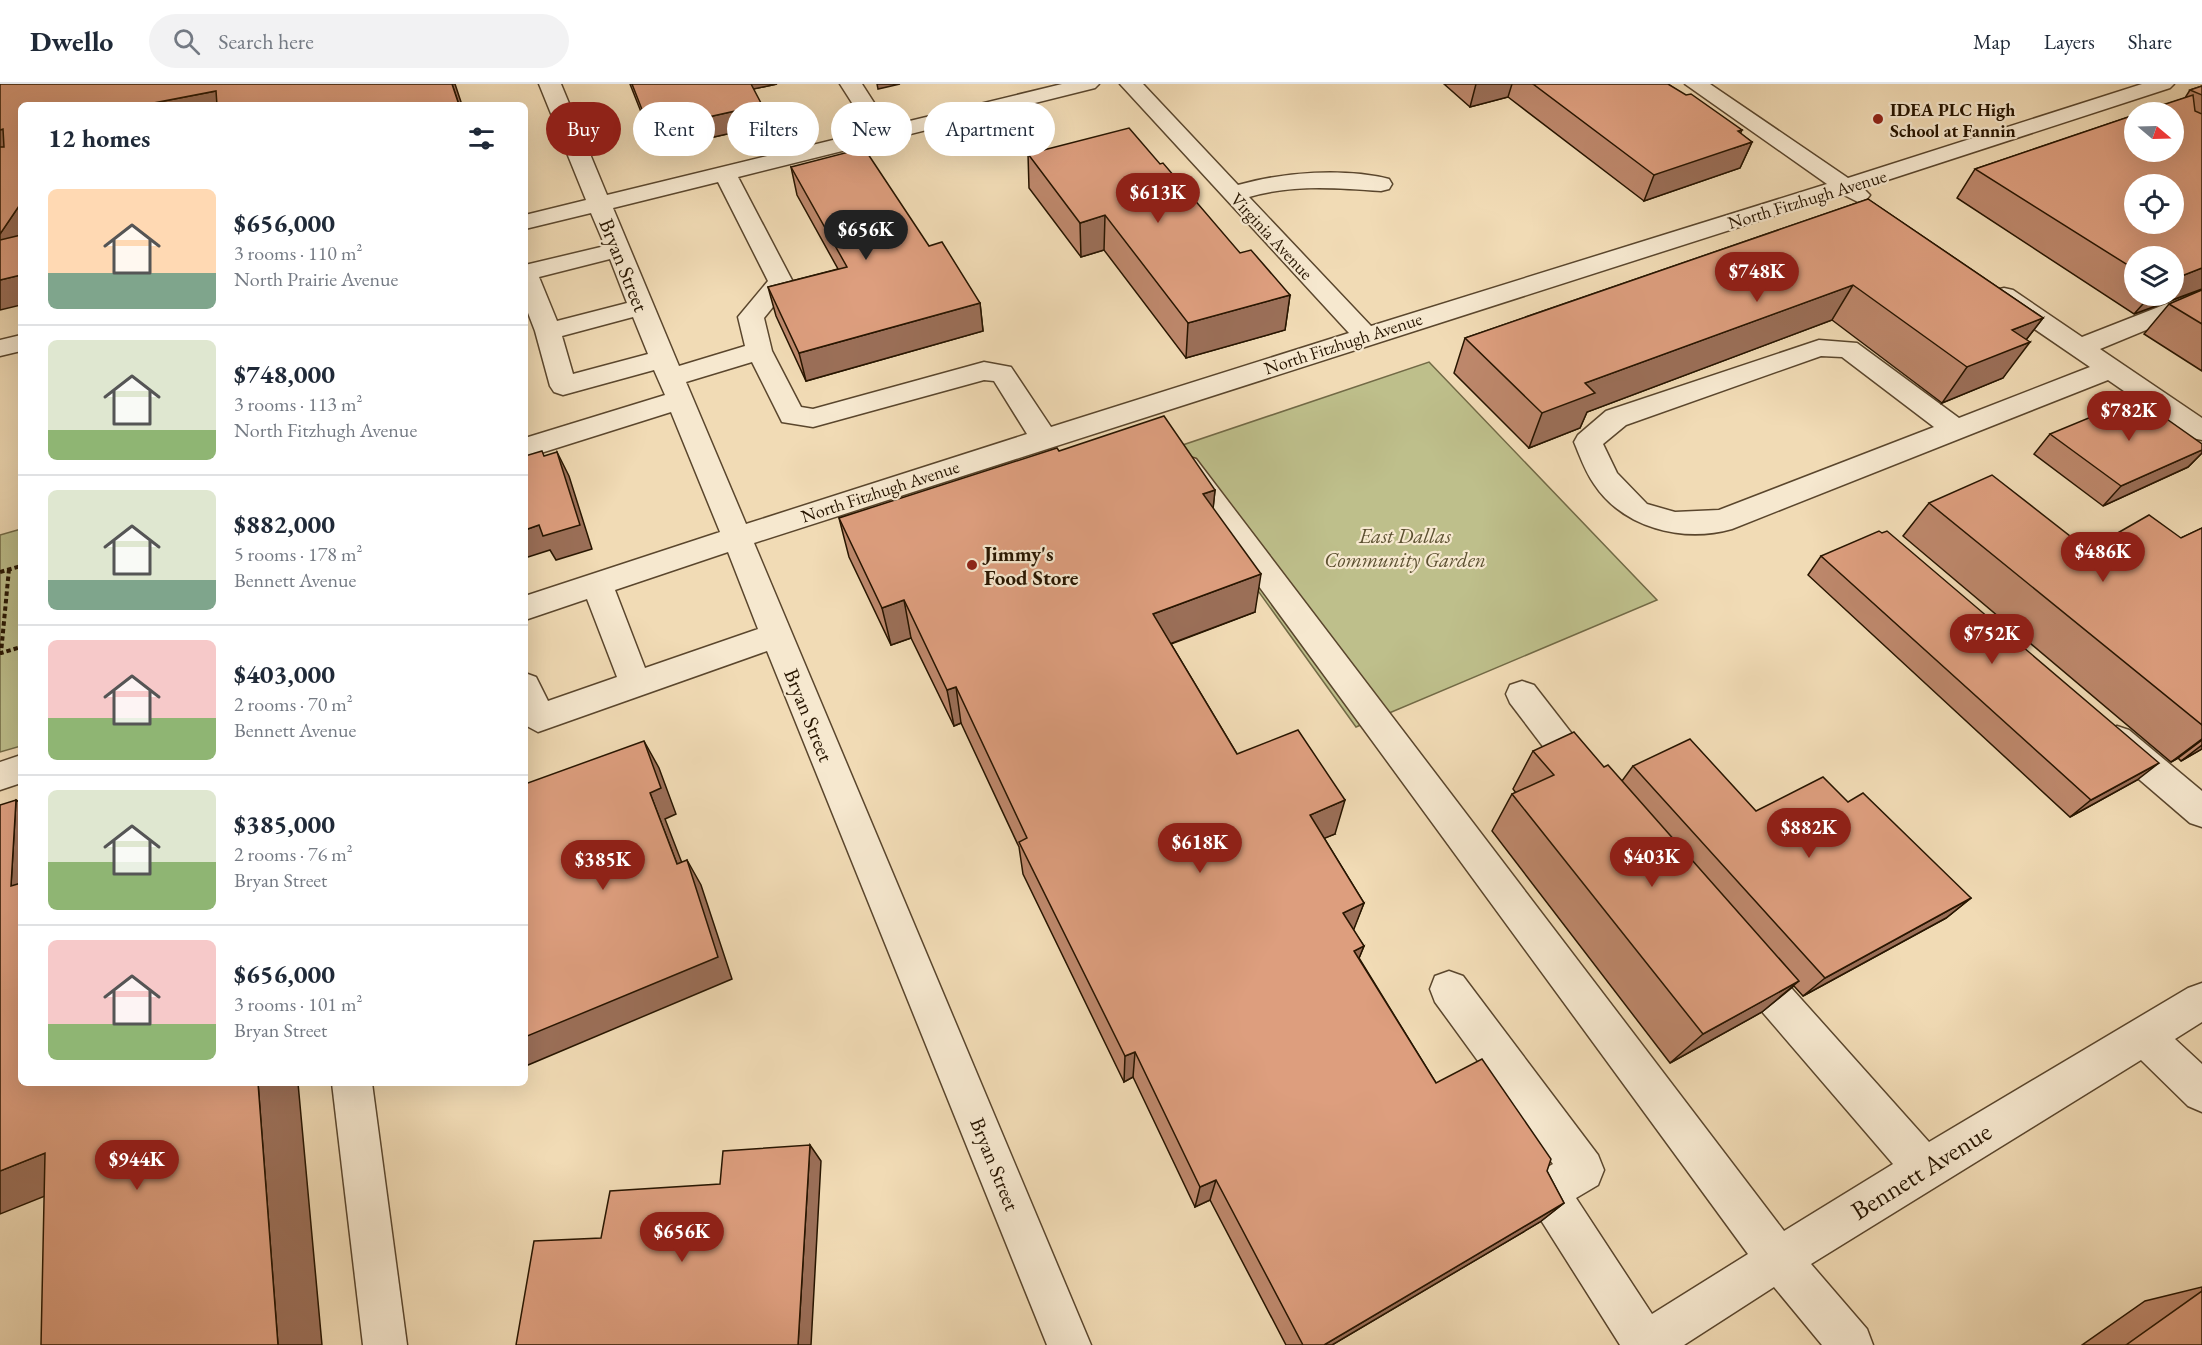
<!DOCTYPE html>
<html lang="en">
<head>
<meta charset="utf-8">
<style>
  :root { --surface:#fff; --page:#f2f2f3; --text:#1f2937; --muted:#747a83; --line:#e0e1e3; --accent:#8f2418 }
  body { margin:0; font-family:"EB Garamond",serif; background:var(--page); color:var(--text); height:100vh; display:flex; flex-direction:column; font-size:22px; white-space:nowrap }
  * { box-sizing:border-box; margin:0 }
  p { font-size:20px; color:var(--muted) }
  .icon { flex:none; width:33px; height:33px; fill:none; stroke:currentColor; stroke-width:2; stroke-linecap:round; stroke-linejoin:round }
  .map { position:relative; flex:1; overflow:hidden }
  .drawer { position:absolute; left:18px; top:18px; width:510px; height:984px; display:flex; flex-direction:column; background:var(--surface); border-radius:9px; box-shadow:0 6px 24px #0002 }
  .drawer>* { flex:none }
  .banner { position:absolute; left:546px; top:18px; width:570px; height:54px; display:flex; gap:12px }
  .needle { width:39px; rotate:109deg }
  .buttons { position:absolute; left:2124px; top:18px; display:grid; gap:12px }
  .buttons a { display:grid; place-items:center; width:60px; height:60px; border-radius:50%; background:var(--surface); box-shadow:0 6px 24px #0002; font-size:30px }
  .price { position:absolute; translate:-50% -51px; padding:0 14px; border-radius:21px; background:var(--accent); color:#fff; font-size:20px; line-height:39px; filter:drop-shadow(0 2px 3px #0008) }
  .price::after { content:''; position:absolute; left:50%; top:36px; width:18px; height:14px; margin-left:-9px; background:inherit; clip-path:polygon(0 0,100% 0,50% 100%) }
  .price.selected { background:#222; color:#fff }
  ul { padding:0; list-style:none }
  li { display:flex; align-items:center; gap:18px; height:150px; padding:0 30px }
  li+li { border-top:2px solid var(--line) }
  li span { display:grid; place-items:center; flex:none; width:168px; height:120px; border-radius:9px; color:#555 }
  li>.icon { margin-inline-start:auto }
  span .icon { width:72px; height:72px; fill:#fffc; stroke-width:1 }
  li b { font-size:26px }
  h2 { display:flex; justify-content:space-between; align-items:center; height:72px; padding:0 30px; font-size:26px }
  .pill { padding:0 21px; border-radius:27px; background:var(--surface); box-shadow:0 6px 24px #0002; font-size:21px; line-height:54px }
  .pill.selected { background:var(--accent); color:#fff }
  header { display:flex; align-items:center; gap:36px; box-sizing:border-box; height:84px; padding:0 30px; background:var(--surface); border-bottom:2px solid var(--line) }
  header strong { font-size:28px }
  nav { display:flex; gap:33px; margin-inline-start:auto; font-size:21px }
  .search { width:420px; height:54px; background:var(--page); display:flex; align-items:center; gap:15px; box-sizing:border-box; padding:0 21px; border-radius:33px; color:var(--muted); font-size:22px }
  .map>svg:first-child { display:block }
  .green { fill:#bebf8b; stroke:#726a46; stroke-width:1.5 }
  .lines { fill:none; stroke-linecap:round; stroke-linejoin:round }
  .minor-casing { stroke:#5a462d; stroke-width:3 }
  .path { stroke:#271500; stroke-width:4; stroke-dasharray:4.5 3; stroke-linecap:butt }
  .minor { fill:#f6e8cf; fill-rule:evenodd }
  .wall { fill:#be886c; stroke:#271500; stroke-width:1.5; fill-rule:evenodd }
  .shaded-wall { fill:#9b6f58; stroke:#271500; stroke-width:1.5 }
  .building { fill:#dd9e7e; stroke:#271500; stroke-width:1.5; fill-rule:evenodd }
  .poi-dot { fill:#8f2418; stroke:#f6e8cf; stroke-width:2 }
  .labels { text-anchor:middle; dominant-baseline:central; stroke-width:4.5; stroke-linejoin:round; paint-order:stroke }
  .far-poi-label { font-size:18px; font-weight:bold; fill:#271500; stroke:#f6e8cf; text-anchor:start }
  .far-street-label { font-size:18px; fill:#271500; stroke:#f6e8cf }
  .street-label { font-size:21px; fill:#271500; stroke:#f6e8cf }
  .park-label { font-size:21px; font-style:italic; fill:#5c5031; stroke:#f6e8cf }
  .poi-label { font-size:21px; font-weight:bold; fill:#271500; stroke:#f6e8cf; text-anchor:start }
  .near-street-label { font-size:26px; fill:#271500; stroke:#f6e8cf }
</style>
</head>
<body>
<header>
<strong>Dwello</strong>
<div class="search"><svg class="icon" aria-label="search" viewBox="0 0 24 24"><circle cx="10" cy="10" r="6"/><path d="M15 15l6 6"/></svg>Search here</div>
<nav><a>Map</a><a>Layers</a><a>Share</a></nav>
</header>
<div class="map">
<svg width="2202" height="1261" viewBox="0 0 2202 1261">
  <rect width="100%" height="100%" fill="#f1dbb5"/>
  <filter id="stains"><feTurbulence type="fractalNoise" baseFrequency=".00333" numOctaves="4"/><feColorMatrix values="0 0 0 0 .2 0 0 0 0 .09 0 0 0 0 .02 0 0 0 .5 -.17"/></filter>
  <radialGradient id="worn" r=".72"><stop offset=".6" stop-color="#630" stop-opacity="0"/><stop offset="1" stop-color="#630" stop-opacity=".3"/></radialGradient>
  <g class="green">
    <polygon points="1429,278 1657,516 1356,643 1159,369"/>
    <polygon points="21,445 21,662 0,668 0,451"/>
  </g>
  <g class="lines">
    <defs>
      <g id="minor">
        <path d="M 539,0 L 561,0 L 607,111 L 870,47 L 840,0 L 862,0 L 889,42 L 1062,0 L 1099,0 L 1095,4 L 738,93 L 793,198 L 764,234 L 772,267 L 801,323 L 813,325 L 984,278 L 1011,283 L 1051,343 L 1349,249 L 1120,0 L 1143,0 L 1238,101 C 1283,88 1344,84 1389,95 L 1392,100 L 1389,105 L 1381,107 C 1336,104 1293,100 1249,113 L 1371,242 L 1827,100 L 1685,0 L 1710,0 L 1848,94 L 2142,0 L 2174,0 L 2170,4 L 1863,104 L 1870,111 L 1866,116 L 1858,118 L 1842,110 L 754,459 L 1091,1261 L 1047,1261 L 767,567 L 538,648 L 525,641 L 525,589 L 536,593 L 548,617 L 617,593 L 587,515 L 525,536 L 525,512 L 720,448 L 671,328 L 525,374 L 525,354 L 665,311 L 654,286 L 563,311 L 554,308 L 550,302 L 535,247 L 525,221 L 525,181 L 605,162 L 591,129 L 525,145 L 525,131 L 586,116 ZM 718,98 L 768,197 L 738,233 L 745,262 L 679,282 L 613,124 ZM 610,175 L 627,219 L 557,237 L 539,193 ZM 633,233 L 648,270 L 573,290 L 562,252 ZM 752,278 L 782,338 L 813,343 L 984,296 L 994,297 L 1027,350 L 746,440 L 686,298 ZM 728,468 L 758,545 L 645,584 L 615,506 Z"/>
        <path d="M 2004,204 L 2013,206 L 2082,253 L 2202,206 L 2202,223 L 2100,265 L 2202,334 L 2202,356 L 2192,354 L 2108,296 L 1732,445 C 1683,459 1623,444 1594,400 C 1585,387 1580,372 1574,358 L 1578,351 L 1606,327 L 1819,256 L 1857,259 L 1959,334 L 2090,283 L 1995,218 L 1991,212 L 1995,206 ZM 1821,272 L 1842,273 L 1934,343 L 1719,426 L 1675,428 L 1647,420 L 1617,389 L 1603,360 L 1626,341 Z"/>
        <polygon points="21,251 21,267 0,272 0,256"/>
        <polygon points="1186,372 1196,375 1784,1147 1893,1080 1734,895 1728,882 1734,869 1747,864 1760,869 1929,1058 2188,904 2202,899 2202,938 2175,955 2202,980 2202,1028 2188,1022 2141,976 1811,1180 1867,1245 1873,1261 1822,1261 1774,1203 1684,1261 1620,1261 1532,1122 1526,1107 1532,1092 1553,1080 1435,918 1430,905 1435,892 1449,887 1463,892 1598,1071 1604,1086 1598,1101 1576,1114 1652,1230 1748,1170 1176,389 1172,382 1176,375"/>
        <polygon points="1522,597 1534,601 1597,682 1602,692 1597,702 1585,706 1573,702 1510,619 1506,610 1510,601"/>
        <polygon points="2117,642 2129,646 2202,707 2202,743 2190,739 2105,666 2100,656 2105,646"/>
        <polygon points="21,671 21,699 0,706 0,678"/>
        <polygon points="332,999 372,999 407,1261 363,1261"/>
      </g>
    </defs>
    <use href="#minor" class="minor-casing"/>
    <g class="path">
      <polyline points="9,485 1,569 21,563"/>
      <polyline points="0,488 21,482"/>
    </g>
    <use href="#minor" class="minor"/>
  </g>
  <g class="wall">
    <polygon points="630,0 777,0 753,5 767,41 656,66"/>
    <polygon points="1444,0 1668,0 1752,58 1740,84 1644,117 1508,13 1470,23"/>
    <path d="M 2202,2 L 2202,205 L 2134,230 L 1957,114 L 1975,85 L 2185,14 L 2190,6 ZM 2134,172 L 2174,212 L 2134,212 Z"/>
    <polygon points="1028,70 1240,169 1290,211 1285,246 1186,274 1104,166 1081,173 1029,104"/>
    <polygon points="791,83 929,162 980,219 983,247 806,297 776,232 768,203 838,185 797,111"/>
    <polygon points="1868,115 2043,234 2026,256 2003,294 1942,319 1832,236 1587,328 1580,344 1529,364 1454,289 1465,254"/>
    <polygon points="2202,206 2202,287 2144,250 2169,220"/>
    <polygon points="2050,350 2202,360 2202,369 2188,383 2103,422 2034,370"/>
    <polygon points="1059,367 1215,406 1213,424 1255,528 1171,560 1237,670 1335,750 1324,754 1364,819 1353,846 1364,862 1359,874 1436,999 1547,1087 1564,1119 1540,1138 1332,1261 1286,1261 1210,1116 1195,1123 1133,993 1124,998 1023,790 1019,763 961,639 954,642 911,554 891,561 849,473 839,434"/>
    <polygon points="1929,419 2088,466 2181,454 2202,444 2202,665 2181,677 2178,674 2171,678 1903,452"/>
    <polygon points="1821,472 2137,696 2070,733 1808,491"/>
    <polygon points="1533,667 1604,683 1622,697 1633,682 1756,727 1848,718 1971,814 1946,834 1803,912 1794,902 1762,928 1670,979 1492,747 1512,710 1516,709 1513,705"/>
    <polygon points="2202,1203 2202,1261 2082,1261 2145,1217"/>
  </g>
  <g class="shaded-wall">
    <polygon points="452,0 455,0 462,21 459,21"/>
    <polygon points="747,0 777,0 749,6"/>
    <polygon points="877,0 900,0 878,5"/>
    <polygon points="1476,0 1512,0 1508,13 1470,23"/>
    <polygon points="216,7 224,21 143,21"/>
    <polygon points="762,21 767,41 656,66 650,46"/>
    <polygon points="3,45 21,68 0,74 0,46"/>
    <polygon points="1742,46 1734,64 1752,58 1740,84 1644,117 1654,91 1738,47"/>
    <polygon points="21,119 21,175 0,162 0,150"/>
    <polygon points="1105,131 1104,166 1081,173 1080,139"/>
    <polygon points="2202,184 2202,205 2134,230 2150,212 2174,212 2174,195"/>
    <polygon points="21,191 21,221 0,226 0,196"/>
    <polygon points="1853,201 1832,236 1587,328 1580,344 1529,364 1542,329 1585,299"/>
    <polygon points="1290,211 1285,246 1186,274 1188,239"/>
    <polygon points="980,219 983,247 806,297 799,269"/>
    <polygon points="2043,234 2022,261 2030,258 2003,294 1942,319 1967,283 2012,246"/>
    <polygon points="2202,366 2202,369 2188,383 2103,422 2121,402"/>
    <polygon points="557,368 569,392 592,465 556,476 550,466 525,474 525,446 539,441"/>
    <polygon points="1215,406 1211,445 1203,410"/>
    <polygon points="1261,490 1255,528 1151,567 1153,530"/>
    <polygon points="904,516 911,554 891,561 882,524"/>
    <polygon points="956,603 961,639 954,642 947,606"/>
    <polygon points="2202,655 2202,656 2178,674 2171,678"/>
    <polygon points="644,657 659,684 676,730 665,735 692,805 677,780 650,709"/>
    <polygon points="2202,661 2202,665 2181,677"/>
    <polygon points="2159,679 2137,696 2070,733 2091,716"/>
    <polygon points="16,716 21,719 21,808 11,802"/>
    <polygon points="1345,716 1335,750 1301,764 1310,731"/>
    <polygon points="687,776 701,801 732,895 528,981 525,978 525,953"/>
    <polygon points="1971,814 1946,834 1803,912 1825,894"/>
    <polygon points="1364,819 1352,850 1343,829"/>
    <polygon points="1364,862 1352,891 1354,867"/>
    <polygon points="1799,897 1762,928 1670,979 1703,950"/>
    <polygon points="1135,968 1133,993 1124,998 1125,972"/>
    <polygon points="258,999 298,999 322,1261 278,1261"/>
    <polygon points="810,1061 821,1077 811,1261 798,1261"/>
    <polygon points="45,1069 100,1090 0,1130 0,1087"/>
    <polygon points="1216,1096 1210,1116 1195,1123 1200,1103"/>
    <polygon points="1564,1119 1540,1138 1332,1261 1324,1261"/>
  </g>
  <g class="building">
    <polygon points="0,0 452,0 459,21 217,21 216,7 143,21 21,21 21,119 0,150 0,63 4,63 3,45 0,46"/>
    <polygon points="632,0 751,0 762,21 650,46"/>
    <polygon points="1533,0 1668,0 1686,11 1691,10 1742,46 1738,47 1752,58 1654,91"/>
    <polygon points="2202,2 2202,11 2190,6"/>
    <path d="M 2193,11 L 2195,27 L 2202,30 L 2202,184 L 2174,195 L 2174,172 L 2134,172 L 2134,185 L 1975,85 L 2134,31 L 2134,68 L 2174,68 L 2174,28 L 2141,28 ZM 2134,100 L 2174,100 L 2174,140 L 2134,140 Z"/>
    <polygon points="1129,44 1160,80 1163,79 1240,169 1251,166 1290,211 1188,239 1105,131 1080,139 1028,70"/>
    <polygon points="864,64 929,162 942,158 980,219 799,269 768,203 847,183 791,83"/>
    <polygon points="1868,115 2043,234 2012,246 2030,258 1967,283 1853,201 1585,299 1595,309 1542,329 1465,254"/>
    <polygon points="21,151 21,191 0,196 0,156"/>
    <polygon points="2202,206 2202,240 2169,220"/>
    <polygon points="2137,314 2202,360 2202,366 2121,402 2050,350"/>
    <polygon points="1164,332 1215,406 1203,410 1261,490 1153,530 1237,670 1298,646 1345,716 1310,731 1364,819 1343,829 1364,862 1354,867 1436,999 1482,975 1551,1075 1547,1087 1564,1119 1324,1261 1303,1261 1216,1096 1200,1103 1135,968 1125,972 1019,758 1027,754 956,603 947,606 904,516 882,524 839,434 1057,364 1059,367"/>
    <polygon points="542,367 544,372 557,368 580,441 543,452 539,441 525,446 525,372"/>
    <polygon points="1992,391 2088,466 2149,431 2181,454 2202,444 2202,641 1929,419"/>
    <polygon points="1879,447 1882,449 1887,447 2159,679 2091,716 1821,472"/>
    <polygon points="1574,648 1604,683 1608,681 1799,897 1703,950 1512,710 1554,691 1533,667"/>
    <polygon points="1690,655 1756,727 1823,693 1848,718 1863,709 1971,814 1825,894 1633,682"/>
    <polygon points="644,657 661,704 650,709 677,780 687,776 718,873 525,953 525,700"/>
    <polygon points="16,716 11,802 21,799 21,999 258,999 278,1261 41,1261 45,1069 0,1087 0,721"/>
    <polygon points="810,1061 798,1261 516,1261 534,1157 601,1154 610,1107 720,1100 723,1067"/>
    <polygon points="2202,1207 2202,1261 2126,1261"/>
  </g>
  <g class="poi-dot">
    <circle cx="1878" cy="35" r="6"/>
    <circle cx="972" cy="481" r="6"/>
  </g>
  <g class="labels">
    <g class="far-poi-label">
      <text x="1890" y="25">IDEA PLC High<tspan x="1890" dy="21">School at Fannin</tspan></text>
    </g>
    <g class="far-street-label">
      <text transform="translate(1807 115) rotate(-17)">North Fitzhugh Avenue</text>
      <text transform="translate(1272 152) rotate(47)">Virginia Avenue</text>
      <text transform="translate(1343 259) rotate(-18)">North Fitzhugh Avenue</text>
      <text transform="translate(880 407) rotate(-18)">North Fitzhugh Avenue</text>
    </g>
    <g class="street-label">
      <text transform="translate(624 181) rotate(68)">Bryan Street</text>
      <text transform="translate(809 631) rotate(68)">Bryan Street</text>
      <text transform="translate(995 1080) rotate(68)">Bryan Street</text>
    </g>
    <g class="park-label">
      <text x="1405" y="451">East Dallas<tspan x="1405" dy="24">Community Garden</tspan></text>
    </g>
    <g class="poi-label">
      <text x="984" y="469">Jimmy's<tspan x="984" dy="24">Food Store</tspan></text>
    </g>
    <g class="near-street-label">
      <text transform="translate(1921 1087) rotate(-32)">Bennett Avenue</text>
    </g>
  </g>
  <rect width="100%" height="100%" filter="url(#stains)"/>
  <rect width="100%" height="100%" fill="url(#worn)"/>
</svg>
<div class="buttons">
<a><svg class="needle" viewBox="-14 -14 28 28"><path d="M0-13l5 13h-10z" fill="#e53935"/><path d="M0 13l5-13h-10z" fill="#747a83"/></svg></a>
<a><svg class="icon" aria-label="locate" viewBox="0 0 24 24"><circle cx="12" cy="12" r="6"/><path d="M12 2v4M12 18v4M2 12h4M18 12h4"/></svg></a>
<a><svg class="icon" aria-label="layers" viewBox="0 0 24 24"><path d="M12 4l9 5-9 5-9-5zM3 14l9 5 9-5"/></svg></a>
</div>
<b class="price" style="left:1158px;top:140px">$613K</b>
<b class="price selected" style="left:866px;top:177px">$656K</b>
<b class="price" style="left:1757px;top:219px">$748K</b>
<b class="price" style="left:2129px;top:358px">$782K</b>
<b class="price" style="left:2103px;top:499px">$486K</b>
<b class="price" style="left:1992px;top:581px">$752K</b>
<b class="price" style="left:1809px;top:775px">$882K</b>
<b class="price" style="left:1200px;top:790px">$618K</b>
<b class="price" style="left:1652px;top:804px">$403K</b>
<b class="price" style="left:603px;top:807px">$385K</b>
<b class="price" style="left:137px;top:1107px">$944K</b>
<b class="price" style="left:682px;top:1179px">$656K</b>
<div class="banner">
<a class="pill selected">Buy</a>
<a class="pill">Rent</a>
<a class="pill">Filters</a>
<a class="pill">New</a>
<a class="pill">Apartment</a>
</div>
<section class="drawer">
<h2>12 homes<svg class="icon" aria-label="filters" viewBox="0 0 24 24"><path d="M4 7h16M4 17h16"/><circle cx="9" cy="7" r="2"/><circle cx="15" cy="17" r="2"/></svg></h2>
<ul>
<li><span style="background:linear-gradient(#ffd9b3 70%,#7fa58c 0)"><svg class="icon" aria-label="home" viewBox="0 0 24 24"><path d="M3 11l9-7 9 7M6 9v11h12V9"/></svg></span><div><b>$656,000</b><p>3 rooms · 110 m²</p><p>North Prairie Avenue</p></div></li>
<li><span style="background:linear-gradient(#dfe7d0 75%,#8fb573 0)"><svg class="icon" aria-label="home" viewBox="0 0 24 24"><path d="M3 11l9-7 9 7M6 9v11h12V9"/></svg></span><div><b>$748,000</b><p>3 rooms · 113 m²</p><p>North Fitzhugh Avenue</p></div></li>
<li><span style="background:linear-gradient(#dfe7d0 75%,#7fa58c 0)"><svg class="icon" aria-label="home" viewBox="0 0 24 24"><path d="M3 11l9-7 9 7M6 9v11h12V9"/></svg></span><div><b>$882,000</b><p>5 rooms · 178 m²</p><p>Bennett Avenue</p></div></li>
<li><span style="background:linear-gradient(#f6c9c9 65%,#8fb573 0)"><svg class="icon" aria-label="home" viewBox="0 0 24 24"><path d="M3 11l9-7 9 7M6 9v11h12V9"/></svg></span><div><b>$403,000</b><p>2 rooms · 70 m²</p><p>Bennett Avenue</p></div></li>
<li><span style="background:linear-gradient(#dfe7d0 60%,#8fb573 0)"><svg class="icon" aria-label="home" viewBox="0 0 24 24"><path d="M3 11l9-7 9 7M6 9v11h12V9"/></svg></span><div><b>$385,000</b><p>2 rooms · 76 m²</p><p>Bryan Street</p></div></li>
<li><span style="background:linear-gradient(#f6c9c9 70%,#8fb573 0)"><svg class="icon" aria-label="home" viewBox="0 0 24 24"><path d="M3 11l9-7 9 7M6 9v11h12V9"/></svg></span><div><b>$656,000</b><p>3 rooms · 101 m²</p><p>Bryan Street</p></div></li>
</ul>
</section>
</div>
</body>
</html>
